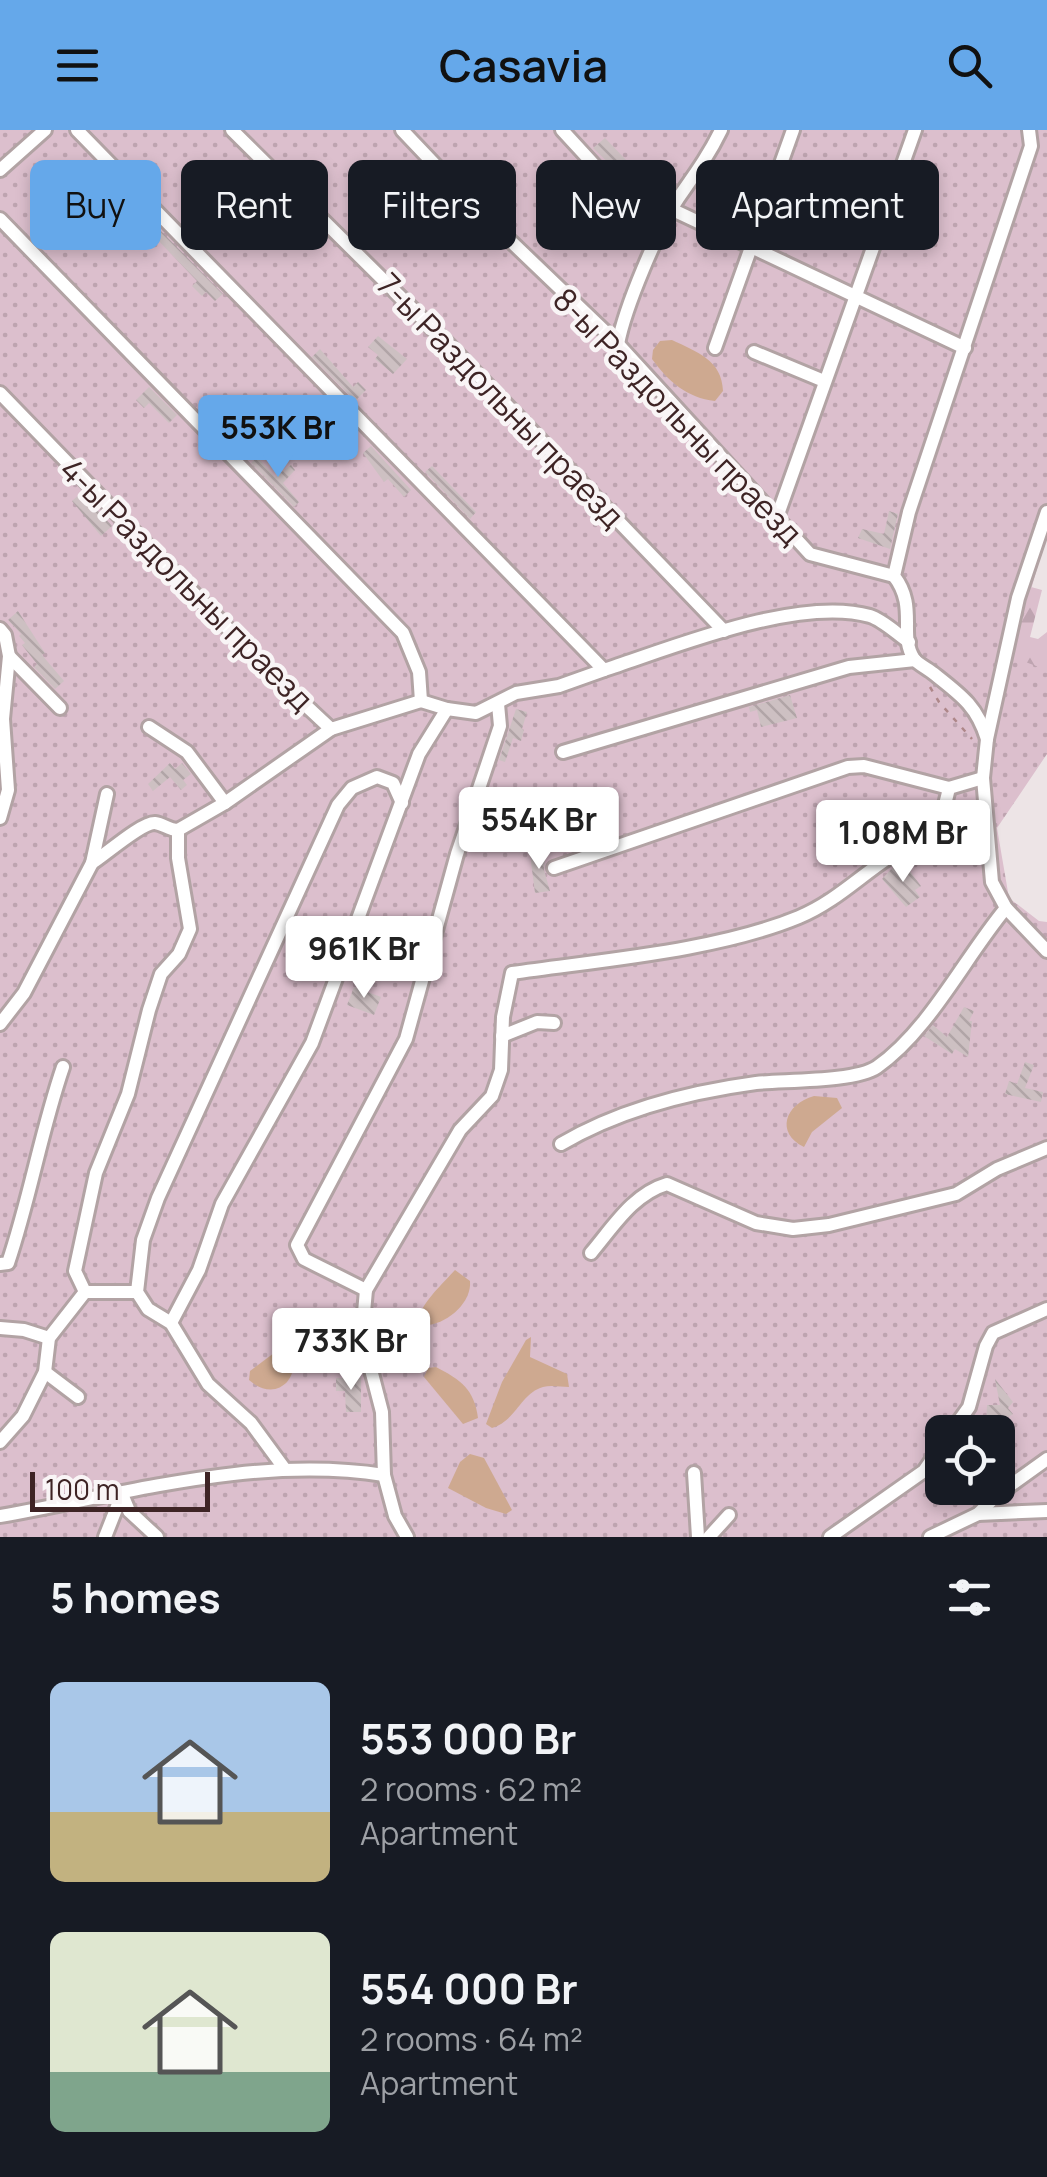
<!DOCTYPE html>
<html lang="en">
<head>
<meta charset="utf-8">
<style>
  :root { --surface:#171b24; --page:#242831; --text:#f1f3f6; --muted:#9ea1a6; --accent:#65a8ea }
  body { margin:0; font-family:Manrope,sans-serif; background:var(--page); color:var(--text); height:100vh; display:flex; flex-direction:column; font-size:38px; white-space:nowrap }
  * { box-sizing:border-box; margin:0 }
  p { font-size:32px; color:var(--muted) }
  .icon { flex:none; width:55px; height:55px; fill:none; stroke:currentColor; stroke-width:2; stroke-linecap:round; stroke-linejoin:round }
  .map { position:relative; height:1407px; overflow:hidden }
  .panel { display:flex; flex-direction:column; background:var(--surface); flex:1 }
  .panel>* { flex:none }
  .top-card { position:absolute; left:30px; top:30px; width:988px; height:90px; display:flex; gap:20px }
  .tools { position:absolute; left:925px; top:1285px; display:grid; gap:20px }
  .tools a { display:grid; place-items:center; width:90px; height:90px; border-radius:15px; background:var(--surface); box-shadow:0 5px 15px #0003; font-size:50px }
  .scale { position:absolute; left:30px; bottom:25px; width:180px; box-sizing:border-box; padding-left:10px; border:5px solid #3e2425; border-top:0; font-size:28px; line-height:35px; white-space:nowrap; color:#3e2425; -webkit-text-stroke:8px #f9f5f6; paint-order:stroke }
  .price { position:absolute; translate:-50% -85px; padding:0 22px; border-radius:10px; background:#fff; color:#222; font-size:32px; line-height:65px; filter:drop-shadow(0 2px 5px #0008) }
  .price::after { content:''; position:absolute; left:50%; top:60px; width:30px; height:22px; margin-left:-15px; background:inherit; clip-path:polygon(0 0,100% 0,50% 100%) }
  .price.on { background:var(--accent); color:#111 }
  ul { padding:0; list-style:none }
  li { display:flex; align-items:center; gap:30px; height:250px; padding:0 50px }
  li span { display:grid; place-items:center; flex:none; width:280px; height:200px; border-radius:15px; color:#555 }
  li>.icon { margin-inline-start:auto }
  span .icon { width:120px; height:120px; fill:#fffc; stroke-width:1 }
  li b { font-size:42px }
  h2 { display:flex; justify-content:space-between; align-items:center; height:120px; padding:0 50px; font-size:42px }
  .tag { padding:0 35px; border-radius:15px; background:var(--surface); box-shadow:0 5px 15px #0003; font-size:35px; line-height:90px }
  .tag.on { background:var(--accent); color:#111 }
  header { display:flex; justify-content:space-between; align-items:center; height:130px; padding:0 50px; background:var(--accent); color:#111; font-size:45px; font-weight:600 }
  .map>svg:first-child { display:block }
  .forest { fill:url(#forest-firs) }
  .garden { fill:url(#garden-dots); fill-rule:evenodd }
  .water { fill:#cea990 }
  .building { fill:url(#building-back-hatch) }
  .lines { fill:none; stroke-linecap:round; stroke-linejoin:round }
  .minor-casing { stroke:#b2a3a4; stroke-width:18 }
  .path { stroke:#ae8789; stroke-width:2.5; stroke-dasharray:5 8; stroke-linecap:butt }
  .minor { stroke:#fff; stroke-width:12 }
  .labels { text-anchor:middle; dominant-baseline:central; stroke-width:9; stroke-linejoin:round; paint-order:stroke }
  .street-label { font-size:32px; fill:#3e2425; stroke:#f9f5f6 }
</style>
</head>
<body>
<header><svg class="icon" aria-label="menu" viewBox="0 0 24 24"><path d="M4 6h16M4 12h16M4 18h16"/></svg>Casavia<svg class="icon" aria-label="search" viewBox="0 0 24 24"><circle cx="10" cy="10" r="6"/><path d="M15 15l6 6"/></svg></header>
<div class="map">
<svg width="1047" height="1407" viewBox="0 0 1047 1407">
  <defs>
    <pattern id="forest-firs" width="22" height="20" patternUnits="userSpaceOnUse" patternTransform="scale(2.5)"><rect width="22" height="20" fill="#dcbfcd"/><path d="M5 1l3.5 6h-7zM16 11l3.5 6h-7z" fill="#bea4b0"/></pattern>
    <pattern id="garden-dots" width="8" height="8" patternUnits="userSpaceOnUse" patternTransform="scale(2.5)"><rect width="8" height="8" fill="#dcbfcd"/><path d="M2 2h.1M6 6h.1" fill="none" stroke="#bea4b0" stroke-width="1.8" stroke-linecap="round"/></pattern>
    <pattern id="building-back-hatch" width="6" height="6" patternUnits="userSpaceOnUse" patternTransform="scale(2.5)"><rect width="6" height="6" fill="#cdc0c2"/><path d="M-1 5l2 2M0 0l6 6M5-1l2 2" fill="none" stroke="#b1a5a7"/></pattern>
  </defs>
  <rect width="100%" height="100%" fill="#ede4e6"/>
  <polygon class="forest" points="1031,457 1042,460 1030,507 1038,509 1047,502 1047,542 1011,529 1025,462"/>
  <path class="garden" d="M 0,0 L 1047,0 L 1047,403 L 1012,527 L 1047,540 L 1047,624 L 997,698 L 1009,768 L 1039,791 L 1047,792 L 1047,1407 L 0,1407 ZM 942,1302 L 998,1302 L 998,1358 L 942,1358 Z"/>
  <g class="water">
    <path d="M 672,210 C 697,222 722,230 723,261 L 715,271 C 687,268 668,251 652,229 L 653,220 L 660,211 Z"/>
    <path d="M 814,966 L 837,968 L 842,978 L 812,1002 L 804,1017 C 775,1003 785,974 814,966 Z"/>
    <path d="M 455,1140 L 470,1151 C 472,1172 449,1192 429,1195 L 424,1202 L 425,1214 L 418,1219 C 406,1186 434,1163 455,1140 Z"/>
    <path d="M 531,1207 L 530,1227 L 567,1244 L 569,1257 C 561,1257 551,1255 543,1257 C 521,1263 515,1292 492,1298 L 486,1294 L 502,1252 L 526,1210 Z"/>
    <path d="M 282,1217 C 309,1234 282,1279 249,1250 L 250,1241 Z"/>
    <path d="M 436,1237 C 461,1250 474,1259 478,1288 L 463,1294 L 424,1247 L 428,1238 Z"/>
    <polygon points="470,1324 484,1328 512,1380 506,1384 486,1378 448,1358 460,1332"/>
  </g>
  <g class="building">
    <polygon points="605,8 629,33 619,43 593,18"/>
    <polygon points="577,31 603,56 587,67 565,41"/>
    <polygon points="101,39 146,85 137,93 96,45"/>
    <polygon points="160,100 223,164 215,171 206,162 202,166 192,156 197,151 154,106"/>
    <polygon points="378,206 407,229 393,244 375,229 378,225 368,217"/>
    <polygon points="320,219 353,257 358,252 366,260 355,271 312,227"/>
    <polygon points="149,257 177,285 169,293 149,273 144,278 136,270"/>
    <polygon points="371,316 411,360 404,367 388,349 384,352 363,323"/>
    <polygon points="257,327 275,347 291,335 295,340 283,353 299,372 294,377 251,333"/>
    <polygon points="432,336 476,382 470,389 425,342"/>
    <polygon points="82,362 112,396 101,406 72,371"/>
    <polygon points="889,381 898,384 890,419 858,408 862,399 884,404"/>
    <polygon points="18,481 45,523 42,525 64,551 55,559 34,537 37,534 22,515 25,513 19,506 21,504 8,490"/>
    <polygon points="790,565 797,588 761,597 757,580 750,582 749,577"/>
    <polygon points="516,579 527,582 522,599 524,600 521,611 513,608 505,632 499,630"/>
    <polygon points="170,633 175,639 182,633 191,644 183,650 187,655 181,660 170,647 153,661 148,654"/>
    <polygon points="546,721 544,740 550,761 535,763 530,724"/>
    <polygon points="895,735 899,741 906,736 921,756 915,760 920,767 906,777 882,749"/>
    <polygon points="354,857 381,867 374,885 347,875"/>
    <polygon points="964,877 974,881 969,891 972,891 968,927 955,919 952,924 924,906 933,895 947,907"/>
    <polygon points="1025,932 1034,935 1025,958 1043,962 1041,972 1005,964 1009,951 1017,954"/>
    <polygon points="336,1248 361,1248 361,1282 346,1282 345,1261 336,1261"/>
    <polygon points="995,1249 1013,1272 1008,1278 1013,1284 1003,1291 999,1285 986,1294 987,1275 1000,1275"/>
  </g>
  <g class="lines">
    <defs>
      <g id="minor">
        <path d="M 77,0 L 604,540 C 674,517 798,466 870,486 C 883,490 897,504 909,512"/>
        <polyline points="232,0 450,216 724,501"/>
        <polyline points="402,0 476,78 618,214 810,424 894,446"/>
        <polyline points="562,0 597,38 665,96"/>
        <polyline points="0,40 45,0"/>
        <polyline points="673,80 965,218"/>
        <polyline points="0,89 403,503 419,542 421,571"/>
        <path d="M 618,214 C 625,177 658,99 679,67 C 695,44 709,25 721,0"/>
        <polyline points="715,218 793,0"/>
        <polyline points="754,222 824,251"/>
        <polyline points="0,263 270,542 331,599"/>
        <polyline points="1047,382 1018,468 987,609 983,648 992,752 1006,778 1047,821"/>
        <polyline points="776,390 915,0"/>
        <polyline points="0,499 5,505 9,526 3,589 8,660 0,688"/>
        <polyline points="9,526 60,578"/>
        <polyline points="421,571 447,579 476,583 516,563 559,556 604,540"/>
        <polyline points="149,597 187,622 225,673"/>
        <path d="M 987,609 C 977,576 961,565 933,543 C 928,539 918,534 914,529 C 898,505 918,477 894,446 L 909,382 L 1031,16 L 1029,0"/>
        <polyline points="563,622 849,537 915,530"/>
        <polyline points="178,700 225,673 331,599 421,571"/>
        <path d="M 92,733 C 105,725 142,692 155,693 C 164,694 168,700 178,700"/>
        <polyline points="554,738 848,637 864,636 949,658 983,648"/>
        <polyline points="0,894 24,863 92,733 107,664"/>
        <polyline points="502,906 537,892 554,893"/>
        <path d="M 561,1014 C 619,980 689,962 756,953 C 785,950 855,952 877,937 C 929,901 965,827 1006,778"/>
        <path d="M 591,1123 C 613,1097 633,1064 667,1054 L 756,1093 L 793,1099 L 829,1095 L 956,1064 L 997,1039 L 1047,1018"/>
        <path d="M 0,1134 L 8,1133 C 30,1068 41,1001 63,937"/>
        <polyline points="366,1160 304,1129 297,1115 406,909 457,724 500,596 498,574"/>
        <polyline points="85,1162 137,1162"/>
        <polyline points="171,1193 199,1140 222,1074 312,913 419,624 447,579"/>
        <polyline points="0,1198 24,1200 49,1208"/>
        <polyline points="45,1242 78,1267"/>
        <polyline points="951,1302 969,1277 986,1216 993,1203 1047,1179"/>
        <polyline points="0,1312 23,1286 45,1242 49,1208 85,1162 75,1141 96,1043 128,964 149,880 161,844 179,824 190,799 178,728 178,700"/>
        <polyline points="284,1338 251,1293 208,1254 171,1193 148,1179 137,1162 143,1110 158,1068 338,675 352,658 377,647 393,653 402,673"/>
        <polyline points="694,1343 698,1407"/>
        <polyline points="122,1364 129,1381 157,1407"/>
        <polyline points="978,1384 997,1365 1047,1329"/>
        <path d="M 0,1386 C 126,1364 256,1325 384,1345"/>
        <polyline points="105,1407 122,1364"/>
        <path d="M 407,1407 L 395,1386 L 384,1345 L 382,1282 L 362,1205 L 366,1160 L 460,1000 L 492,966 L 501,940 L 503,887 L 512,843 C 601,830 717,821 799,787 C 833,773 858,748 888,728 C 930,699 936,717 949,658"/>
        <polyline points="709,1407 729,1385"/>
        <polyline points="830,1407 924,1341 942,1315"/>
        <polyline points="930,1407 978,1384 1047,1381"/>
      </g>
    </defs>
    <use href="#minor" class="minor-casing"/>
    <polyline class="path" points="930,557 939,572 972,609"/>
    <use href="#minor" class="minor"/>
  </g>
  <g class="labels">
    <g class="street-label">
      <text transform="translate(501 270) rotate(46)">7-ы Раздольны праезд</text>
      <text transform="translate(678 286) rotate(46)">8-ы Раздольны праезд</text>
      <text transform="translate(187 454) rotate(45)">4-ы Раздольны праезд</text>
    </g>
  </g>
</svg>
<div class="tools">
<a><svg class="icon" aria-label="locate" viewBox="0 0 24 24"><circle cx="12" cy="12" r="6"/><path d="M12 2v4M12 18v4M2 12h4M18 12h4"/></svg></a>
</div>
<div class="scale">100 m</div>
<b class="price on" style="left:278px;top:350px">553K Br</b>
<b class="price" style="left:539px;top:742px">554K Br</b>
<b class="price" style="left:903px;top:755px">1.08M Br</b>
<b class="price" style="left:364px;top:871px">961K Br</b>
<b class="price" style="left:351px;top:1263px">733K Br</b>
<div class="top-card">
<a class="tag on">Buy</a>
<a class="tag">Rent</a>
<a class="tag">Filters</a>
<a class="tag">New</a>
<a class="tag">Apartment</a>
</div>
</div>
<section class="panel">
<h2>5 homes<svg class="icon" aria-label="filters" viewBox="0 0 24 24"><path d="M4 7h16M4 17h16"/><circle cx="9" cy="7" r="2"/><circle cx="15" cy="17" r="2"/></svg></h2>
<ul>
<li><span style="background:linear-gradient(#a9c7e8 65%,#c2b280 0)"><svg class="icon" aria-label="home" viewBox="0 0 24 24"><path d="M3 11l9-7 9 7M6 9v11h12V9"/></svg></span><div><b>553 000 Br</b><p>2 rooms · 62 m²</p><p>Apartment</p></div></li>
<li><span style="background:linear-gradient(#dfe7d0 70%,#7fa58c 0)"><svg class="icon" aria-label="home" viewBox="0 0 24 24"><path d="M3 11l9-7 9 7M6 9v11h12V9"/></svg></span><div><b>554 000 Br</b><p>2 rooms · 64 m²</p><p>Apartment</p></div></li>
</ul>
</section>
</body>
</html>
